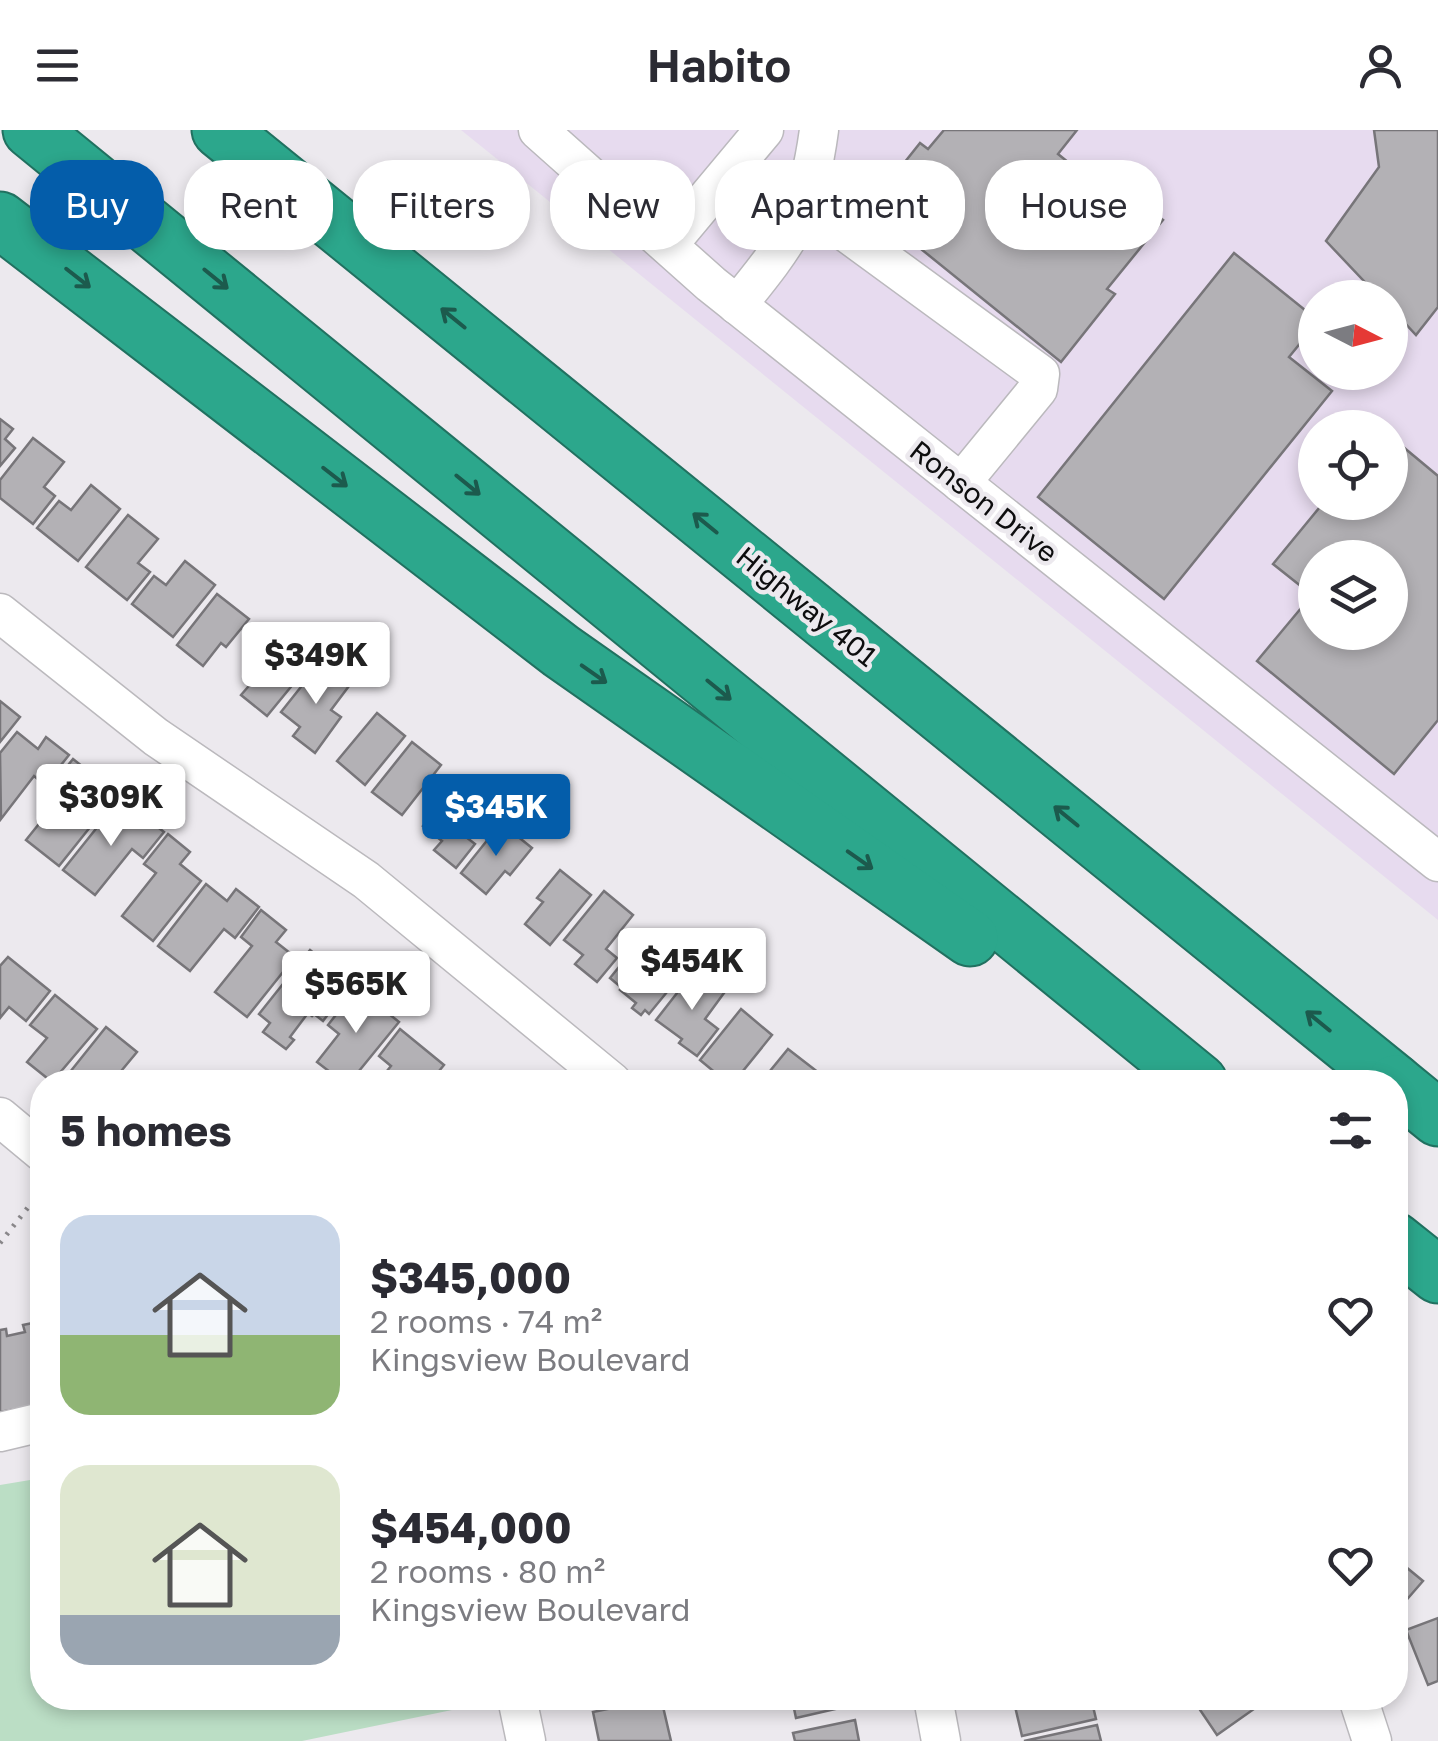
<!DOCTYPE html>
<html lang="en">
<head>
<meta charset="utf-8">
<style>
  :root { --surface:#fff; --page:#f2f2f3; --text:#2b2b33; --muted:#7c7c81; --accent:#045daa }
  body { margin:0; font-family:"Golos Text",sans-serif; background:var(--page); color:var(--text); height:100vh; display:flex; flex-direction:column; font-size:38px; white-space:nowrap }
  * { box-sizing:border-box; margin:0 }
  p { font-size:32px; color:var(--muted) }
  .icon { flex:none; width:55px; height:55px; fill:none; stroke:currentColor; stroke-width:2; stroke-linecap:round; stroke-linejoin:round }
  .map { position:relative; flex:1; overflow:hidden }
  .panel { position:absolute; left:30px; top:940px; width:1378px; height:640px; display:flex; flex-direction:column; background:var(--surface); border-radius:40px; box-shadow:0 5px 15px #0003 }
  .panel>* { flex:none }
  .top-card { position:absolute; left:30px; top:30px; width:1380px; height:90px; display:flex; gap:20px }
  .needle { width:65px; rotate:96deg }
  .buttons { position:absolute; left:1298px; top:150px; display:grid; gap:20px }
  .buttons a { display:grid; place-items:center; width:110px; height:110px; border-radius:50%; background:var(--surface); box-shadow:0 5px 15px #0003; font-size:50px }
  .price { position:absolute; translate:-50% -85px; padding:0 22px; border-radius:10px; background:#fff; color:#222; font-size:32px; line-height:65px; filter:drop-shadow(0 2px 5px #0008) }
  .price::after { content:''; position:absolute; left:50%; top:60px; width:30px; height:22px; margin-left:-15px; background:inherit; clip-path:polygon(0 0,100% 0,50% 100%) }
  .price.selected { background:var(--accent); color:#fff }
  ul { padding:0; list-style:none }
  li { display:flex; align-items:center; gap:30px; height:250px; padding:0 30px }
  li span { display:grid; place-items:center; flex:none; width:280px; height:200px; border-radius:30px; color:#555 }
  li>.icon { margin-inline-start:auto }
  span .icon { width:120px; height:120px; fill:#fffc; stroke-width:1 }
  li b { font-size:42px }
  h2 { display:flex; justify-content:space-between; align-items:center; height:120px; padding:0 30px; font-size:42px }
  .chip { padding:0 35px; border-radius:40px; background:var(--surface); box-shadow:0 5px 15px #0003; font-size:35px; line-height:90px }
  .chip.selected { background:var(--accent); color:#fff }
  header { display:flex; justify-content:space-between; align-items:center; height:130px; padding:0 30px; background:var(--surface); font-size:45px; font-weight:600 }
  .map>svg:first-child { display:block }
  .industrial { fill:#e7dbef; fill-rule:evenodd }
  .green { fill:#bbdec5 }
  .building { fill:#b3b1b5; stroke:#777579; stroke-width:2.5; fill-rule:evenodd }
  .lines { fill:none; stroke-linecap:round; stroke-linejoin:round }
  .minor-casing { stroke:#bbb9bd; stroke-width:41 }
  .highway-casing { stroke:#217160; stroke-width:59 }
  .path { stroke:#89878a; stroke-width:5; stroke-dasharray:2.5 8; stroke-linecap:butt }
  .minor { stroke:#fff; stroke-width:38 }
  .highway { stroke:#2ca78c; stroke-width:55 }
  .oneway { stroke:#1c5a4d }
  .labels { text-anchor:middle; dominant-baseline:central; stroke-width:9; stroke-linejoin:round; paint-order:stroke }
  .street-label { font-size:28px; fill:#0d0d0e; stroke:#ece9ee }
</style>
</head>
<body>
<header><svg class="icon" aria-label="menu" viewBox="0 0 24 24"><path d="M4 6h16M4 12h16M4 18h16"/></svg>Habito<svg class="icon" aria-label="person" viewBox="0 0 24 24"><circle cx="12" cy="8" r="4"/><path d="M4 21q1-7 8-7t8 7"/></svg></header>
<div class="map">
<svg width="1438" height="1611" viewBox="0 0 1438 1611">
  <rect width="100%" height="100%" fill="#ece9ee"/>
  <path class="industrial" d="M 461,0 L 1438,0 L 1438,790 ZM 1315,168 L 1390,168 L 1390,242 L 1315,242 ZM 1315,298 L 1390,298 L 1390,372 L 1315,372 ZM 1315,428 L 1390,428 L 1390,502 L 1315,502 Z"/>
  <polygon class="green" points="42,1348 42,1568 510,1568 302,1611 0,1611 0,1355"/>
  <g class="building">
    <polygon points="944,0 1077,0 1058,24 1111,67 1120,56 1163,90 1107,159 1115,164 1061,232 869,77 920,13 928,19"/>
    <polygon points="1374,0 1438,0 1438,177 1416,205 1390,177 1390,168 1380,168 1326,111 1379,37"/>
    <polygon points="1234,123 1315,188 1315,195 1289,227 1332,261 1164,469 1038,367"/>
    <polygon points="0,289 13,299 5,309 15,318 0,336"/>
    <path d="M 1390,306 L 1438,346 L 1438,590 L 1394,644 L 1257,531 L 1312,465 L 1273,434 L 1324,372 L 1390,372 ZM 1315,428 L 1390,428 L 1390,502 L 1315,502 Z"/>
    <polygon points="33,308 64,332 44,357 55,366 33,394 0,368 0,350"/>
    <polygon points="91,355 120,379 78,431 37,398 59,371 71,380"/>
    <polygon points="128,385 158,409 138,433 150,442 127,470 86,437"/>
    <polygon points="185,431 215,455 173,507 132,474 154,446 166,455"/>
    <polygon points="217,464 249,489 226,517 221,513 203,536 177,515"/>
    <polygon points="276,511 308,536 267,586 241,565 254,550 250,547 255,541 253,539"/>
    <polygon points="320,533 349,556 331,580 341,587 315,623 293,606 300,597 281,582"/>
    <polygon points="0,571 20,587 0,612"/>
    <polygon points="377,583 405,606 365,655 337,631"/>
    <polygon points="17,602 38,619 46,607 69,625 45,655 34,646 1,689 0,623"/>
    <polygon points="412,612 441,635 402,685 372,662"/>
    <polygon points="73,629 97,648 87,660 107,676 59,736 26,710 63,664 52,655"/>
    <polygon points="462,648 492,671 467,701 469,703 466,707 475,714 456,738 434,720 442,711 423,696"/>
    <polygon points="111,680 130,695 140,683 164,702 143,728 132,719 95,765 63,740"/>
    <polygon points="501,693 532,718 510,745 505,741 486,764 461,743"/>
    <polygon points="168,704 190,722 180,734 201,751 153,811 122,786 156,743 144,734"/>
    <polygon points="560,740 591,765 550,815 525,794 543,772 537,768"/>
    <polygon points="206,754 227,771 236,759 259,777 235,808 224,799 190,841 158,816"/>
    <polygon points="604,761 633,785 606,819 617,828 597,852 575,834 583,825 564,810"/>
    <polygon points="261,780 286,800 276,812 295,827 247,887 215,862 252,816 241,807"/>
    <polygon points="660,810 690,834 649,884 645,880 641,885 632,878 636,873 620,860 622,858 610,848 627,827 638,837"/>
    <polygon points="310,820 326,833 323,836 349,857 323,891 314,884 312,886 308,883 290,907 294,910 286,919 263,902 270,893 259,884"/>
    <polygon points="8,827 50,861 26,891 9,877 0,888 0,836"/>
    <polygon points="695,840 724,863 705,889 718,899 697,926 679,913 682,909 656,890"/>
    <polygon points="357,858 399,892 350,952 343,952 317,932 339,904 328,895"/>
    <polygon points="55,865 97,899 52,952 27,932 47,908 30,895"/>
    <polygon points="741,879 772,905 734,952 719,952 713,948 717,944 700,930"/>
    <polygon points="106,897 137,922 112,952 72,952 66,947"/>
    <polygon points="400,899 444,935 430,952 378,952 391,936 379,926"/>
    <polygon points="788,919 819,943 812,952 761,952"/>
    <polygon points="42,1191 42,1280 22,1284 21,1278 0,1282 0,1200 6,1199 7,1206 25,1202 23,1195"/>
    <polygon points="1395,1428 1423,1451 1396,1482 1395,1481"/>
    <polygon points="1438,1488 1438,1551 1428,1555 1406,1500"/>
    <polygon points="661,1568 671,1611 599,1611 593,1582"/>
    <polygon points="766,1568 856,1568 857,1574 796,1588 792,1569 768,1575"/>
    <polygon points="1013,1568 1091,1568 1096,1589 1022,1606"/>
    <polygon points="1192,1568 1257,1568 1261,1574 1217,1605"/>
    <polygon points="855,1590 859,1611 795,1611 793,1603"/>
    <polygon points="1097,1595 1101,1611 1024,1611"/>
  </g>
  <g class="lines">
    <defs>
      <g id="minor">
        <polyline points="538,0 711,154 1438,732"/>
        <polyline points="802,70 1040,244 1038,259 961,353"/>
        <polyline points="668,115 764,0"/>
        <path d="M 737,175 C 755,153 785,117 796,91 C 808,63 815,30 819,0"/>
        <polyline points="0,483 156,607 366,750 612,952"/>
        <polyline points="0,987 42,1022"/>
        <polyline points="0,1302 42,1292"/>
        <polyline points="517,1568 526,1611"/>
        <polyline points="933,1568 941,1611"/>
        <polyline points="1358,1568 1372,1611"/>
      </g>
      <g id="highway">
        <polyline points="31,0 1199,952"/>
        <polyline points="220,0 1394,952"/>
        <polyline points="0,90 561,521 970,808"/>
        <polyline points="1395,953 1438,988"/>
        <polyline points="1395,1111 1438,1145"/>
      </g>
    </defs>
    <use href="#minor" class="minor-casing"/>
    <use href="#highway" class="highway-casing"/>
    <polyline class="path" points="0,1113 37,1066"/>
    <use href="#minor" class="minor"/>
    <use href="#highway" class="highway"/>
  </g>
  <defs><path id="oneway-shaft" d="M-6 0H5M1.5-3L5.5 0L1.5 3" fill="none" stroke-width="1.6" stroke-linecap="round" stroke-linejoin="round" transform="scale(2.5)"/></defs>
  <g class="oneway">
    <use href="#oneway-shaft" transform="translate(78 148) rotate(38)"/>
    <use href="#oneway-shaft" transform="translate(216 149) rotate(39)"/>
    <use href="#oneway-shaft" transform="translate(453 188) rotate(-141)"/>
    <use href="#oneway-shaft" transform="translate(335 347) rotate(38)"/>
    <use href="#oneway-shaft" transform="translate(468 355) rotate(39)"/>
    <use href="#oneway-shaft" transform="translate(705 393) rotate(-141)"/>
    <use href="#oneway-shaft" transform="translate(594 544) rotate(35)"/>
    <use href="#oneway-shaft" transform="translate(719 560) rotate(39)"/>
    <use href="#oneway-shaft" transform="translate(1066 686) rotate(-141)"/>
    <use href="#oneway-shaft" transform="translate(860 730) rotate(35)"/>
    <use href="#oneway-shaft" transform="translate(1318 891) rotate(-141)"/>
  </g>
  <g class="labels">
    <g class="street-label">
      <text transform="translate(984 371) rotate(38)">Ronson Drive</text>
      <text transform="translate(807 476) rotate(39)">Highway 401</text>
    </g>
  </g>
</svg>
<div class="buttons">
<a><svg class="needle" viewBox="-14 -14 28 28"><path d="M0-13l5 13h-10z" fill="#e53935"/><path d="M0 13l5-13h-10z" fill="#7c7c81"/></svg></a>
<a><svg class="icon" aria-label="locate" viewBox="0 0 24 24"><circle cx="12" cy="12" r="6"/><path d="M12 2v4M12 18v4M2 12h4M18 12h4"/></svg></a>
<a><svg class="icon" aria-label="layers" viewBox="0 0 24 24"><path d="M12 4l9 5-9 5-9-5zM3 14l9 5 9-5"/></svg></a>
</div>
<b class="price" style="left:316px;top:577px">$349K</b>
<b class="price" style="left:111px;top:719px">$309K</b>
<b class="price selected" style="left:496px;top:729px">$345K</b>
<b class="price" style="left:692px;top:883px">$454K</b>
<b class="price" style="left:356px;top:906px">$565K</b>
<div class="top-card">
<a class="chip selected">Buy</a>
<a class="chip">Rent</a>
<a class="chip">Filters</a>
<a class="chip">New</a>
<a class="chip">Apartment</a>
<a class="chip">House</a>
</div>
<section class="panel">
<h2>5 homes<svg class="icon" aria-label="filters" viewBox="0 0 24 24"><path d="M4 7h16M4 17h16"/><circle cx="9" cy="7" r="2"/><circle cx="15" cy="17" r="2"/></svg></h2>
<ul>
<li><span style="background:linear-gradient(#c9d6e8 60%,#8fb573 0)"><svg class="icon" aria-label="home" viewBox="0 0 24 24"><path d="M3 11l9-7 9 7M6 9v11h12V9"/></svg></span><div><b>$345,000</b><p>2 rooms · 74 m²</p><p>Kingsview Boulevard</p></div><svg class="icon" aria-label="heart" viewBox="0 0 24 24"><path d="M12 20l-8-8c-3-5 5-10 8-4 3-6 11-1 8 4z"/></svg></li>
<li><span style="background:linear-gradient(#dfe7d0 75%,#9aa5b1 0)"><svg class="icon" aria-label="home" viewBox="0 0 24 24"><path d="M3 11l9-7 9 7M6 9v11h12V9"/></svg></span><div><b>$454,000</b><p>2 rooms · 80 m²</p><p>Kingsview Boulevard</p></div><svg class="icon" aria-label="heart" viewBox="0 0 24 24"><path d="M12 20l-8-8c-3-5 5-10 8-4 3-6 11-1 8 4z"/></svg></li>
</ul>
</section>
</div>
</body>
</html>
